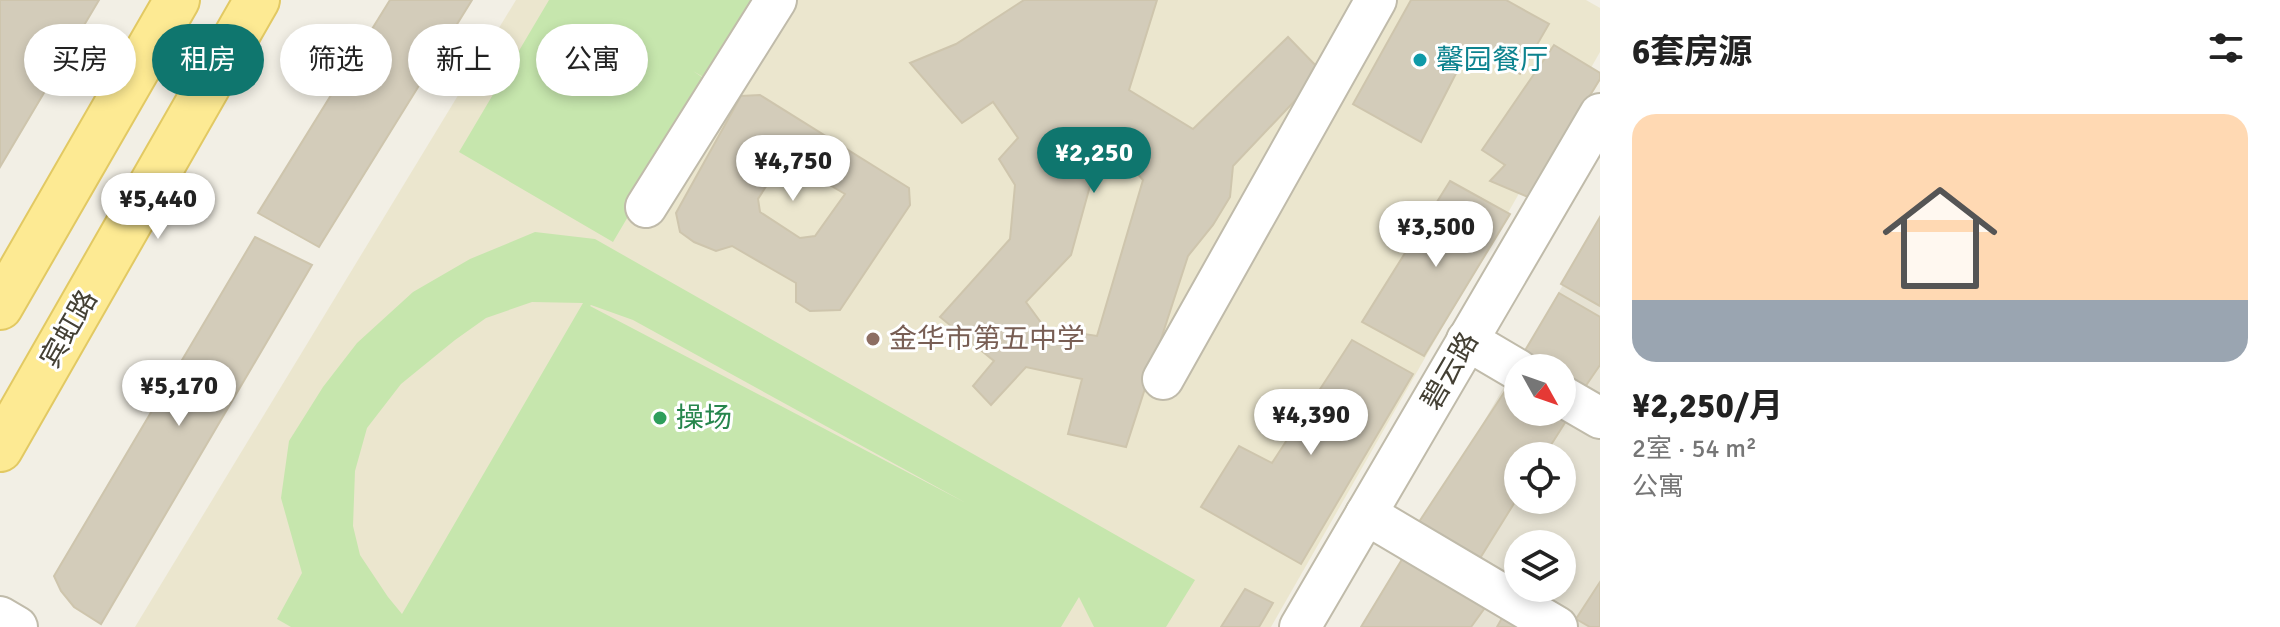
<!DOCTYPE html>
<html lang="zh">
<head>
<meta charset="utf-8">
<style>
  :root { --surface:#fff; --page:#f6f6f6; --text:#222; --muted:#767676; --accent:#0f766e }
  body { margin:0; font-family:Signika,"Noto Sans SC",sans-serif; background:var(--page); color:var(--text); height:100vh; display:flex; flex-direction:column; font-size:30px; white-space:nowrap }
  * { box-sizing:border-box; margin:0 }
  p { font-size:26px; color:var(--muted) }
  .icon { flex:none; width:44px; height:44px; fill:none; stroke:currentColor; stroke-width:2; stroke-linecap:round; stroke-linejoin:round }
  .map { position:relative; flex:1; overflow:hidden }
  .panel { display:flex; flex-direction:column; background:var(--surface); width:680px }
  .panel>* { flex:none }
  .banner { position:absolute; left:24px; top:24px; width:760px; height:72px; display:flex; gap:16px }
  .needle { width:52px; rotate:130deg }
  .fabs { position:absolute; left:1504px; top:354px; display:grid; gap:16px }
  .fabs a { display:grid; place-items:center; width:72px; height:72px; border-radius:50%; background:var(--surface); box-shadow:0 4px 12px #0003; font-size:40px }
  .price { position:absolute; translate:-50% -68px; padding:0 18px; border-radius:28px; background:#fff; color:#222; font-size:26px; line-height:52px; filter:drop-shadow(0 2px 4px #0008) }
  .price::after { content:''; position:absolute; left:50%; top:48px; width:24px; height:18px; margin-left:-12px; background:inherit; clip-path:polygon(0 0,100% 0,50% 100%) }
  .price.active { background:var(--accent); color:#fff }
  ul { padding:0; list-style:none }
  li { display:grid; align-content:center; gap:16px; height:424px; padding:0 32px }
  li span { display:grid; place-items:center; height:248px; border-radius:24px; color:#555 }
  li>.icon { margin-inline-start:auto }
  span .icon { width:144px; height:144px; fill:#fffc; stroke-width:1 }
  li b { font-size:34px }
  h2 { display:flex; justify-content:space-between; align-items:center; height:96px; padding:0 32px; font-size:34px }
  .pill { padding:0 28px; border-radius:36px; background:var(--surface); box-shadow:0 4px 12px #0003; font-size:28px; line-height:72px }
  .pill.active { background:var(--accent); color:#fff }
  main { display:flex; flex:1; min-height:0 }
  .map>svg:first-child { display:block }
  .residential { fill:#e6e2d3; fill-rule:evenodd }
  .education { fill:#ebe6ce }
  .green { fill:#c6e6ad; fill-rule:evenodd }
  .building { fill:#d3ccba; stroke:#cec5ad; stroke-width:2; fill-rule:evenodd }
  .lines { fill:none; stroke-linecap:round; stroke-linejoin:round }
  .minor-casing { stroke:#c0bbaa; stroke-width:44 }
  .major-casing { stroke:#e2c963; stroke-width:48 }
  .minor { stroke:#fff; stroke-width:40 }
  .major { stroke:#fdea93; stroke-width:44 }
  .culture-dot { fill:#0f9aa8; stroke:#fff; stroke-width:3 }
  .education-dot { fill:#8d6e63; stroke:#fff; stroke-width:3 }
  .leisure-dot { fill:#2e9e5b; stroke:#fff; stroke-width:3 }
  .labels { text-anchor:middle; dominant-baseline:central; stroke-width:6; stroke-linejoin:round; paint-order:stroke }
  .culture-label { font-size:28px; fill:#0d838f; stroke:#fff; text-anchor:start }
  .street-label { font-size:28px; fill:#444034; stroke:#fff }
  .education-label { font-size:28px; fill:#785e54; stroke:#fff; text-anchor:start }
  .leisure-label { font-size:28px; fill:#27864d; stroke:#fff; text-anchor:start }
</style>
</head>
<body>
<main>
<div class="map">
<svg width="1600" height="627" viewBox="0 0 1600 627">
  <rect width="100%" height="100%" fill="#f2efe5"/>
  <path class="residential" d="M 1600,221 L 1600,627 L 1365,627 ZM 1518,368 L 1562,368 L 1562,412 L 1518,412 ZM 1518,456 L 1562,456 L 1562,500 L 1518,500 ZM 1518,544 L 1562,544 L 1562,588 L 1518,588 Z"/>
  <polygon class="education" points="516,0 1586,0 1600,8 1600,52 1271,627 135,627"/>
  <g class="green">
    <polygon points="549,0 756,0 710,81 693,71 708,81 613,242 459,152"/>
    <path d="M 535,232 L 595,239 L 1195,580 L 1166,627 L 1094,627 L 1079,597 L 1061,627 L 291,627 L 277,619 L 302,573 L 281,498 L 289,441 L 323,387 L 357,343 L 413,292 L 470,259 ZM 532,302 L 583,303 L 402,614 L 388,597 L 360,555 L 353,526 L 355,471 L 367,428 L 401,384 L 455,340 L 486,318 ZM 591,305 L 633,320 L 966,503 L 590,306 Z"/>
  </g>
  <g class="building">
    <polygon points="0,0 99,0 0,167"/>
    <polygon points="390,0 472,0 319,247 258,213"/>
    <path d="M 1024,0 L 1157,0 L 1129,90 L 1193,129 L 1288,37 L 1322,72 L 1233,166 L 1230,197 L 1213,225 L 1188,256 L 1126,447 L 1068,434 L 1082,379 L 1026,367 L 991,405 L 973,386 L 994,361 L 940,317 L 1010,239 L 1015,185 L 999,159 L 1018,138 L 993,102 L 962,123 L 910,63 L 956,44 ZM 1104,135 L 1143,180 L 1097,336 L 1045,328 L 1026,302 L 1071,255 Z"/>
    <polygon points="1411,0 1506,0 1549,24 1520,74 1470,46 1421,142 1353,104"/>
    <polygon points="1554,45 1600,73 1600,79 1528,197 1490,181 1505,165 1482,150"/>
    <path d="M 760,95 L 909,188 L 910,205 L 840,310 L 810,311 L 796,302 L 796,283 L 732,246 L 716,251 L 694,242 L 680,232 L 676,213 L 741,96 ZM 784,158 L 845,194 L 815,236 L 800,238 L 760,212 L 758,199 Z"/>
    <polygon points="1450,181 1510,214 1424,356 1362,322"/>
    <polygon points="1600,217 1600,306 1561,284"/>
    <polygon points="255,237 312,265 101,624 74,607 61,591 54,576"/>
    <polygon points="1559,293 1600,317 1600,365 1585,387 1562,375 1562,368 1550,368 1523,354"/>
    <polygon points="1352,340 1413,374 1301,564 1201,507 1239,446 1272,463"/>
    <polygon points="1509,385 1518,390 1518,412 1556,412 1568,418 1544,456 1518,456 1518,497 1477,563 1417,525"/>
    <polygon points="1404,556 1489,602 1471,627 1361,627"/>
    <polygon points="1600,582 1600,627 1590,627 1576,619"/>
    <polygon points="1245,589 1273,603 1259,627 1221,627"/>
    <polygon points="1502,618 1518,627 1497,627"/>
  </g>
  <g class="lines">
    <defs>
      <g id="minor">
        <polyline points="646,207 776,0"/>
        <polyline points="1467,340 1518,370"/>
        <polyline points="1163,379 1376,0"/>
        <polyline points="1562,396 1600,418"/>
        <polyline points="1366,514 1557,627"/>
        <polyline points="0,617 17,627"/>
        <polyline points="1300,627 1600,114"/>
      </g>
      <g id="major">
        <polyline points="0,307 177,0"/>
        <polyline points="0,449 257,0"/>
      </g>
    </defs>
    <use href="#minor" class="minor-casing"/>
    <use href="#major" class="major-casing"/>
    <use href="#minor" class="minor"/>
    <use href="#major" class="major"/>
  </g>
  <circle class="culture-dot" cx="1420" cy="60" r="8"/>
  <circle class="education-dot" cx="873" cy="339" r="8"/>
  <circle class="leisure-dot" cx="660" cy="418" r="8"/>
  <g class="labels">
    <g class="culture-label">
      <text x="1436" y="60">馨园餐厅</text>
    </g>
    <g class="street-label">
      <text transform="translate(69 329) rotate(-60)">宾虹路</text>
      <text transform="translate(1450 371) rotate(-60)">碧云路</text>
    </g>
    <g class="education-label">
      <text x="889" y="339">金华市第五中学</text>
    </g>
    <g class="leisure-label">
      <text x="676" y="418">操场</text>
    </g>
  </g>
</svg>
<div class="fabs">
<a><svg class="needle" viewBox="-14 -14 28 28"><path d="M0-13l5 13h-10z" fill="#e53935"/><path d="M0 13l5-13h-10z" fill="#767676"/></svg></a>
<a><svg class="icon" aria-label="locate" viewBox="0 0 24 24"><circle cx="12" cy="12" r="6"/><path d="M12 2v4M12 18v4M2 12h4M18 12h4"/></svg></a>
<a><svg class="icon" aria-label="layers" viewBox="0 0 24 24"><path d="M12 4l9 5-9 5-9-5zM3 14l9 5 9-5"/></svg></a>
</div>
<b class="price active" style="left:1094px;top:195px">¥2,250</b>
<b class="price" style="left:793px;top:203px">¥4,750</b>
<b class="price" style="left:158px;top:241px">¥5,440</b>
<b class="price" style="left:1436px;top:269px">¥3,500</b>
<b class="price" style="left:179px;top:428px">¥5,170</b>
<b class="price" style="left:1311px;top:457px">¥4,390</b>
<div class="banner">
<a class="pill">买房</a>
<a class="pill active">租房</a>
<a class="pill">筛选</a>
<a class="pill">新上</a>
<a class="pill">公寓</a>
</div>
</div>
<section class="panel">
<h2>6套房源<svg class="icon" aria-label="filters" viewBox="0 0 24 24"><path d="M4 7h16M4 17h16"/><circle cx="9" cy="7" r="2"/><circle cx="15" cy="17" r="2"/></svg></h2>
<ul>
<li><span style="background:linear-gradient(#ffd9b3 75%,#9aa5b1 0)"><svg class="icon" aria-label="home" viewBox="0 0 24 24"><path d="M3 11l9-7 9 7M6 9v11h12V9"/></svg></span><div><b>¥2,250/月</b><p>2室 · 54 m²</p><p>公寓</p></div></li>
</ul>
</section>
</main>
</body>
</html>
